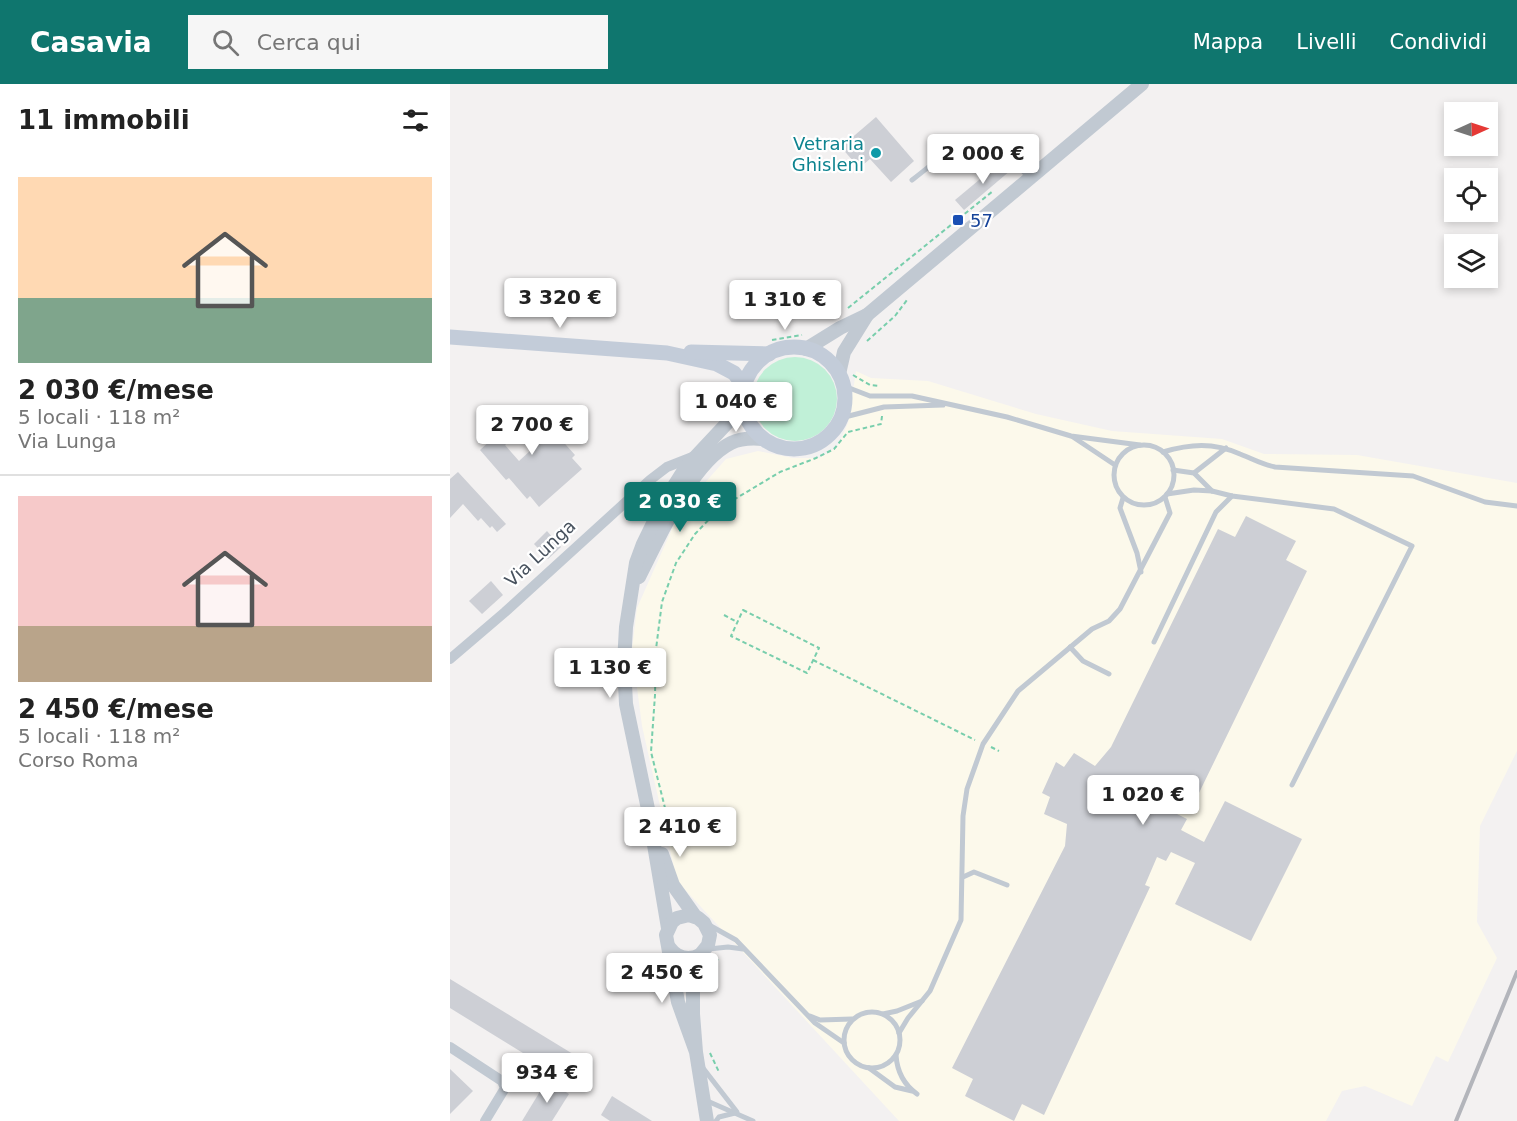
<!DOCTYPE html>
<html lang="it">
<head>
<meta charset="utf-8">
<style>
  :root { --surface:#fff; --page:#f6f6f6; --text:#222; --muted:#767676; --line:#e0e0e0; --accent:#0f766e }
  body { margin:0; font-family:"DejaVu Sans",sans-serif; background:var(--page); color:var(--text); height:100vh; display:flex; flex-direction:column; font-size:22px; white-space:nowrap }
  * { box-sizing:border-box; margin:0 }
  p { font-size:20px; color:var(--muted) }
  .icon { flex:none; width:33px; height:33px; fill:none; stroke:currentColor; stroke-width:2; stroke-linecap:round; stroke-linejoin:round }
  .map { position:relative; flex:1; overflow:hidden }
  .panel { display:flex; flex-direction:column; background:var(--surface); width:450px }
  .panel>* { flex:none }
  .needle { width:39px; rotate:87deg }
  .buttons { position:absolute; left:994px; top:18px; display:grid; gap:12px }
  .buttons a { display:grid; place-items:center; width:54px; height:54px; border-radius:0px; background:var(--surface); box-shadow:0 3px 9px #0003; font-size:30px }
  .price { position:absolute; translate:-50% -51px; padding:0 14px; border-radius:6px; background:#fff; color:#222; font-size:20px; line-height:39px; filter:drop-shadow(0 2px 3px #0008) }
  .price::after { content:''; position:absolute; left:50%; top:36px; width:18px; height:14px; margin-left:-9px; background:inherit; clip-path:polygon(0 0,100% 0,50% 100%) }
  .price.selected { background:var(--accent); color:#fff }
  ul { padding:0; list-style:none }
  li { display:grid; align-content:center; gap:12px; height:318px; padding:0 18px }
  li+li { border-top:2px solid var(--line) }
  li span { display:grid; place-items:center; height:186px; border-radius:0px; color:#555 }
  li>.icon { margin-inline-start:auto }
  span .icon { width:108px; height:108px; fill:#fffc; stroke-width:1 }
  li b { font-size:26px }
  h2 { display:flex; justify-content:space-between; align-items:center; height:72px; padding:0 18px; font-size:26px }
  header { display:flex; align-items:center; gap:36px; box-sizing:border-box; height:84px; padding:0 30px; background:var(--accent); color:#fff }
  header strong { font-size:28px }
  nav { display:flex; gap:33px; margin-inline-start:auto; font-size:21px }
  .search { width:420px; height:54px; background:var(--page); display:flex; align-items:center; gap:15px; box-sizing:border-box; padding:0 21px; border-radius:0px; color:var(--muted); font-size:22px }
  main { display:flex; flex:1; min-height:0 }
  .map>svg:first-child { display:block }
  .commercial { fill:#fcf9eb }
  .green { fill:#c0f0d7 }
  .building { fill:#cdcfd5; fill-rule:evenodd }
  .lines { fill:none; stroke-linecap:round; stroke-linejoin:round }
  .path { stroke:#78ceac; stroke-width:2; stroke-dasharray:4.5 3; stroke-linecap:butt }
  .service { stroke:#c1c9d2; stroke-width:5 }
  .minor { stroke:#c1c9d2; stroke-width:10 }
  .tertiary { stroke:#c1c9d2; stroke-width:14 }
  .secondary { stroke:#c3ccd9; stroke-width:15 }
  .rail { stroke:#b3b5bb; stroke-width:4 }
  .culture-dot { fill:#0f9aa8; stroke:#fff; stroke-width:2 }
  .transit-dot { fill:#1a4fb4; stroke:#fff; stroke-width:2 }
  .labels { text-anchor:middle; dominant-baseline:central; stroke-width:4.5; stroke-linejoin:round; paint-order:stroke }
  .culture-label { font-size:18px; fill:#0d838f; stroke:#fff; text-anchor:end }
  .transit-label { font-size:18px; fill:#164399; stroke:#fff; text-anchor:start }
  .street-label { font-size:18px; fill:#48525e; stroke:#fff }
</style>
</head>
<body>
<header>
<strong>Casavia</strong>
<div class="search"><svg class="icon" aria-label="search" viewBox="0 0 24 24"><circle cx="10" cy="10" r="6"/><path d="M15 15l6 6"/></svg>Cerca qui</div>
<nav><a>Mappa</a><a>Livelli</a><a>Condividi</a></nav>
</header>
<main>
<section class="panel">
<h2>11 immobili<svg class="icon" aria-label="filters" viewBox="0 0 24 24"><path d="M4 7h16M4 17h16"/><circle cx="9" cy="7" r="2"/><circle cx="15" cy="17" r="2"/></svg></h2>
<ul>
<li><span style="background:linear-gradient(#ffd9b3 65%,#7fa58c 0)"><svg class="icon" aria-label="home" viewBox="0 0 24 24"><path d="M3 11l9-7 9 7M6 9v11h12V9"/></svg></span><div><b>2 030 €/mese</b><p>5 locali · 118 m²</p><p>Via Lunga</p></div></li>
<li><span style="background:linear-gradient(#f6c9c9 70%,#b9a48a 0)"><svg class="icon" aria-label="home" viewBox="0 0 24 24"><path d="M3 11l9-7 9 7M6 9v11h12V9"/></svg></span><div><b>2 450 €/mese</b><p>5 locali · 118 m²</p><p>Corso Roma</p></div></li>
</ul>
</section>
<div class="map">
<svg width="1067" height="1037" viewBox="0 0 1067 1037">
  <rect width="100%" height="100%" fill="#f3f1f1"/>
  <polygon class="commercial" points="406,287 421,294 478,297 586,330 662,347 772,355 814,370 907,371 1067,399 1067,667 1030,742 1027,838 1047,874 998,978 986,972 962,1022 915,1002 892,1007 876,1037 449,1037 227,797 192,642 182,565 187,524 230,427 276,375 308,367 343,374 369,374 387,363 398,339"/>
  <circle class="green" cx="345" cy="315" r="42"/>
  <g class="building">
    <polygon points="426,33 464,77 441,98 420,75 409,84 391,63"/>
    <polygon points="553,76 561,86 514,126 505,116"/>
    <path d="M 83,321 L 110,351 L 108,352 L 125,371 L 122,374 L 132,385 L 89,423 L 80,412 L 77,415 L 59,394 L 56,396 L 30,366 L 69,330 L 71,332 ZM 80,339 L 93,355 L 69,377 L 55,361 Z"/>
    <polygon points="8,388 56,440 47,448 42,442 40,444 31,434 28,437 13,420 0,434 0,395"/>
    <polygon points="796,432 846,457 836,476 857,487 748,711 739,707 727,730 737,735 731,746 754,758 775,717 852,755 801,857 725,820 745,779 721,768 716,777 707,773 695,801 700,803 594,1031 572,1020 564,1037 515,1012 523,995 502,984 615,762 617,740 594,730 600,713 592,709 606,678 614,683 624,669 645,682 661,663 768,445 785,453"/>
    <polygon points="97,447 111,463 98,475 84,460"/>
    <polygon points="41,497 53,511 32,530 19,517"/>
    <polygon points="0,895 123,970 110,992 0,924"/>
    <polygon points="0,985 23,1007 0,1030"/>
    <polygon points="97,996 119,1010 102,1037 72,1037"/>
    <polygon points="162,1012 202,1037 160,1037 151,1031"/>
  </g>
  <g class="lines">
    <g class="path">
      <polyline points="398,224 543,107"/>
      <polyline points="322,256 352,251"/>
      <polyline points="417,257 445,232 457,216"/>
      <polyline points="403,291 420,301 430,302"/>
      <polygon points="293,526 369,564 357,589 281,552"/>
      <polyline points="274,531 287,538"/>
      <polyline points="363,576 525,656"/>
      <polyline points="541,663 549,667"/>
      <polyline points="222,762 217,732 201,668 205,611 206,565 212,518 226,479 245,450 270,424 330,388 366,374 384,365 398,348 431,340 432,332"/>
      <polyline points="260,884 270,873"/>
      <polyline points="260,969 269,988"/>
    </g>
    <g class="service">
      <path d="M 462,96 C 477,85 514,51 533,55 C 551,59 566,79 578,93"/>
      <polyline points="394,302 420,312 462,312 557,333 621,352 690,361"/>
      <polyline points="391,334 434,323 493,321"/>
      <polyline points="623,353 665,381"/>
      <circle cx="694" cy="391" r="30"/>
      <path d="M 713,368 C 740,360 763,358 790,370 C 803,375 811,380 825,383 L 963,392 L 1035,418 L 1067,422"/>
      <polyline points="723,386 744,389 762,407"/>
      <polyline points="744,389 776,364"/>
      <polyline points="717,410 744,406 762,407 782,412 884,425 962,462 842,701"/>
      <polyline points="673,414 670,424 687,469 691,488"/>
      <polyline points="704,558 766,428 782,412"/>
      <polyline points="620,563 633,577 659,590"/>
      <polyline points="513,793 524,788 557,801"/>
      <polyline points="259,841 286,856 365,939 394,959"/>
      <polyline points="259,865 278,863 293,865"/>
      <circle cx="422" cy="956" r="28"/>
      <polyline points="433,930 447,927 472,917"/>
      <polyline points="360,932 370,936 402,935"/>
      <polyline points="449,949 458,934 480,907 511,836 513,732 517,705 533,660 568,607 642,545 659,537 670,525 720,429 715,413"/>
      <path d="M 446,971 C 447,987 453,1000 467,1010"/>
      <polyline points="253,984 287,1028"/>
      <polyline points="419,984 445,1003 462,1007"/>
      <polyline points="255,1016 303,1037"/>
      <polyline points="266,1037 269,1033 285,1029"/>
    </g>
    <g class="minor">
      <polyline points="0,575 55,528 200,396 217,383 245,372"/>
      <polyline points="0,963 52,997 55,1004 35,1037"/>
    </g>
    <g class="tertiary">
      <polyline points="356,265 390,244 417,231 692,0"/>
      <polyline points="389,290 394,268 417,231"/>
      <path d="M 189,493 C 209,454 241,379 281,359 C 291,354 302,354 313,355"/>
      <polyline points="212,770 223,801 245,832"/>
      <polyline points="218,844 198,725 176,620 174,579 176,543 186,479 193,460 212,421 236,383 294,321"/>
      <path d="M 219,863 C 227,874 238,877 250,871"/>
      <polyline points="246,968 228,918 216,851 222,838 227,834 239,831 248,834 254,839 260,851 258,861 250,871 246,883 243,902 243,930 246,968 257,1037"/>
    </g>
    <g class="secondary">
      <polyline points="0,253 217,269 267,280 284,289 295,303"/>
      <circle cx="344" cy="314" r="51"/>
      <polyline points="241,268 319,270"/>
    </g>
    <polyline class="rail" points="1006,1037 1067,888"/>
  </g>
  <circle class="culture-dot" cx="426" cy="69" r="6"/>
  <rect class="transit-dot" x="502" y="130" width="12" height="12" rx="3"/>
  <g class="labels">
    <g class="culture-label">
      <text x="414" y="59">Vetraria<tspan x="414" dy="21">Ghisleni</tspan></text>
    </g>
    <g class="transit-label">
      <text x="520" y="136">57</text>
    </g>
    <g class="street-label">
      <text transform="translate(90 469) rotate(-43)">Via Lunga</text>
    </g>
  </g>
</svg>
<div class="buttons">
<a><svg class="needle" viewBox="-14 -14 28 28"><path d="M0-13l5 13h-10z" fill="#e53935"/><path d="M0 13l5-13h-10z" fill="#767676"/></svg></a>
<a><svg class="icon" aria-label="locate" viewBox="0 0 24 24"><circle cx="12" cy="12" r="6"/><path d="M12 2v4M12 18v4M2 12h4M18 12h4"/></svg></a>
<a><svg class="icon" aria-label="layers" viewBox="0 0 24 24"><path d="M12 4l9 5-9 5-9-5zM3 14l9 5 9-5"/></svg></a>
</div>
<b class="price" style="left:533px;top:101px">2 000 €</b>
<b class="price" style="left:110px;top:245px">3 320 €</b>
<b class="price" style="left:335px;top:247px">1 310 €</b>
<b class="price" style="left:286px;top:349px">1 040 €</b>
<b class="price" style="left:82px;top:372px">2 700 €</b>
<b class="price selected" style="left:230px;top:449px">2 030 €</b>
<b class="price" style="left:160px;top:615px">1 130 €</b>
<b class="price" style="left:693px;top:742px">1 020 €</b>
<b class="price" style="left:230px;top:774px">2 410 €</b>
<b class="price" style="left:212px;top:920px">2 450 €</b>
<b class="price" style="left:97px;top:1020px">934 €</b>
</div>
</main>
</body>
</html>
